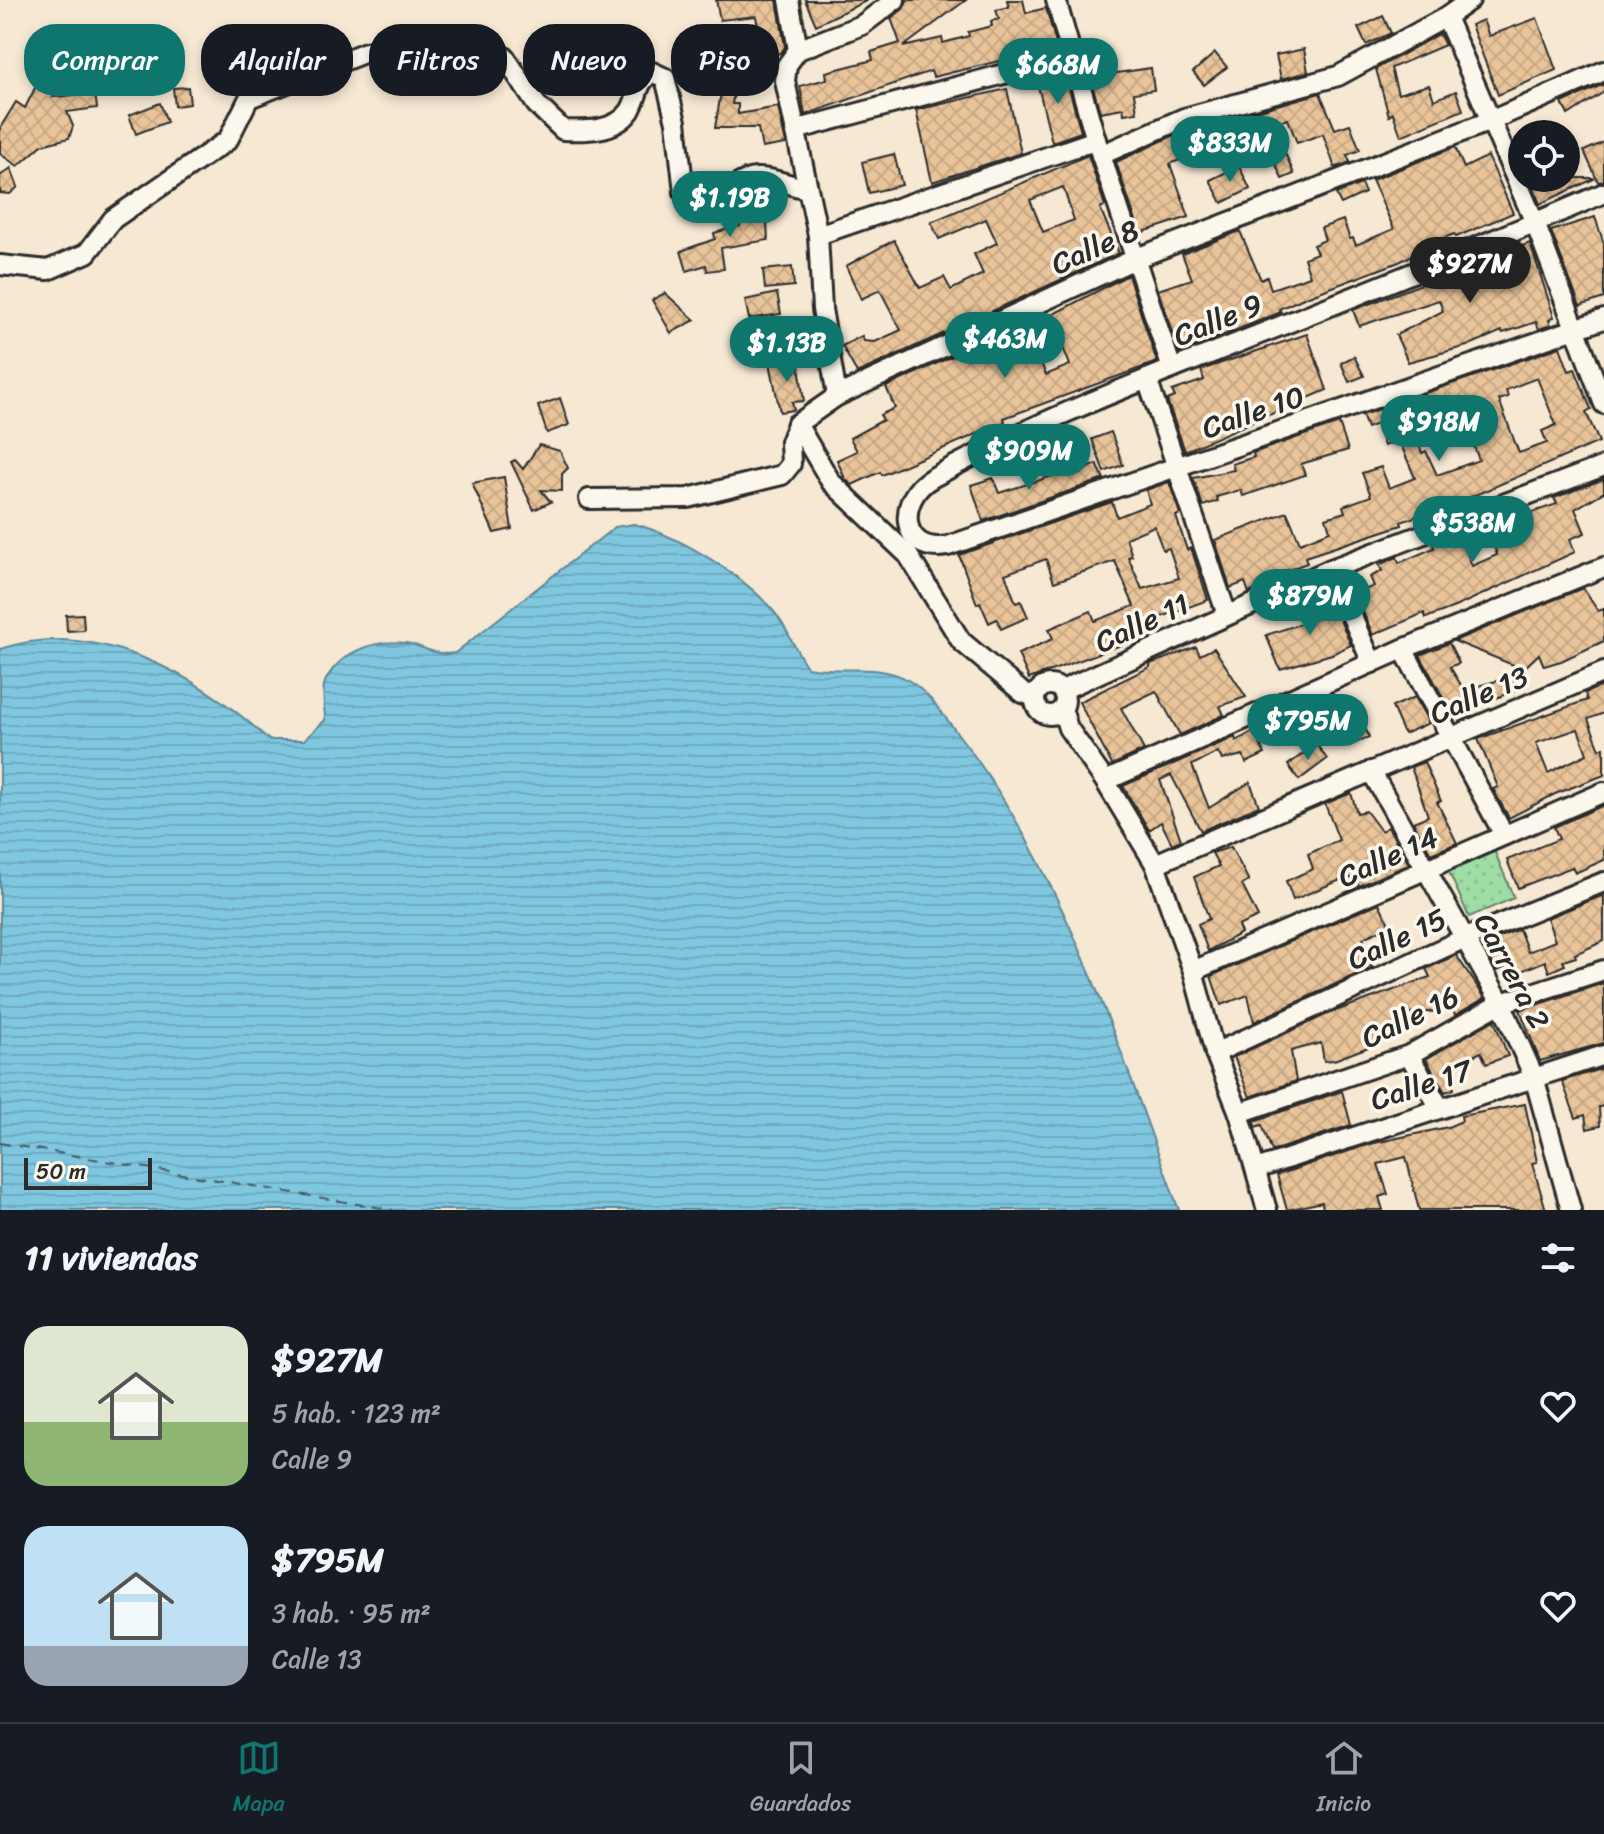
<!DOCTYPE html>
<html lang="es">
<head>
<meta charset="utf-8">
<style>
  :root { --surface:#171b24; --page:#242831; --text:#f1f3f6; --muted:#9ea1a6; --line:#363941; --accent:#0f766e }
  body { margin:0; font-family:Sriracha,sans-serif; background:var(--page); color:var(--text); height:100vh; display:flex; flex-direction:column; font-size:30px; white-space:nowrap }
  * { box-sizing:border-box; margin:0 }
  p { font-size:26px; color:var(--muted) }
  .icon { flex:none; width:44px; height:44px; fill:none; stroke:currentColor; stroke-width:2; stroke-linecap:round; stroke-linejoin:round }
  .map { position:relative; height:1210px; overflow:hidden }
  .sheet { display:flex; flex-direction:column; background:var(--surface); flex:1 }
  .sheet>* { flex:none }
  .top-card { position:absolute; left:24px; top:24px; width:800px; height:72px; display:flex; gap:16px }
  .tools { position:absolute; left:1508px; top:120px; display:grid; gap:16px }
  .tools a { display:grid; place-items:center; width:72px; height:72px; border-radius:50%; background:var(--surface); box-shadow:0 4px 12px #0003; font-size:40px }
  .scale { position:absolute; left:24px; bottom:20px; width:128px; box-sizing:border-box; padding-left:8px; border:4px solid #2b2b2b; border-top:0; font-size:22px; line-height:28px; white-space:nowrap; color:#2b2b2b; -webkit-text-stroke:6px #fbf7ec; paint-order:stroke }
  .price { position:absolute; translate:-50% -68px; padding:0 18px; border-radius:28px; background:var(--accent); color:#fff; font-size:26px; line-height:52px; filter:drop-shadow(0 2px 4px #0008) }
  .price::after { content:''; position:absolute; left:50%; top:48px; width:24px; height:18px; margin-left:-12px; background:inherit; clip-path:polygon(0 0,100% 0,50% 100%) }
  .price.on { background:#222; color:#fff }
  ul { padding:0; list-style:none }
  li { display:flex; align-items:center; gap:24px; height:200px; padding:0 24px }
  li span { display:grid; place-items:center; flex:none; width:224px; height:160px; border-radius:24px; color:#555 }
  li>.icon { margin-inline-start:auto }
  span .icon { width:96px; height:96px; fill:#fffc; stroke-width:1 }
  li b { font-size:34px }
  h2 { display:flex; justify-content:space-between; align-items:center; height:96px; padding:0 24px; font-size:34px }
  .tag { padding:0 28px; border-radius:32px; background:var(--surface); box-shadow:0 4px 12px #0003; font-size:28px; line-height:72px }
  .tag.on { background:var(--accent); color:#fff }
  .tab-bar { display:flex; justify-content:space-around; align-items:center; height:112px; border-top:2px solid var(--line); background:var(--surface); font-size:22px; color:var(--muted) }
  .tab-bar a { display:grid; justify-items:center; gap:4px }
  .tab-bar .on { color:var(--accent) }
  .map>svg:first-child { display:block }
  .grass { fill:url(#grass-dots); stroke:#648468; stroke-width:2 }
  .water { fill:url(#water-rules); stroke:#5d8897; stroke-width:2 }
  .lines { fill:none; stroke-linecap:round; stroke-linejoin:round }
  .ferry { stroke:#445a61; stroke-width:2; stroke-dasharray:10 8; stroke-linecap:butt }
  .building { fill:url(#building-cross-hatch); stroke:#2b2b2b; stroke-width:2; fill-rule:evenodd }
  .street-casing { stroke:#2b2b2b; stroke-width:24 }
  .street { stroke:#fbf7ec; stroke-width:18 }
  .labels { text-anchor:middle; dominant-baseline:central; stroke-width:7; stroke-linejoin:round; paint-order:stroke }
  .street-label { font-size:30px; fill:#2b2b2b; stroke:#fbf7ec }
</style>
</head>
<body>
<div class="map">
<svg width="1604" height="1210" viewBox="0 0 1604 1210">
  <defs>
    <pattern id="grass-dots" width="8" height="8" patternUnits="userSpaceOnUse" patternTransform="scale(2)"><rect width="8" height="8" fill="#9edda6"/><path d="M2 2h.1M6 6h.1" fill="none" stroke="#88be8f" stroke-width="1.8" stroke-linecap="round"/></pattern>
    <pattern id="water-rules" width="6" height="5" patternUnits="userSpaceOnUse" patternTransform="scale(2)"><rect width="6" height="5" fill="#7fc6df"/><path d="M0 2.5h6" fill="none" stroke="#6eaac0"/></pattern>
    <pattern id="building-cross-hatch" width="8" height="8" patternUnits="userSpaceOnUse" patternTransform="scale(2)"><rect width="8" height="8" fill="#e9c49a"/><path d="M0 0l8 8M0 8l8-8" fill="none" stroke="#c8a985"/></pattern>
  </defs>
  <rect width="100%" height="100%" fill="#f6e8d3"/>
  <filter id="ink" filterUnits="userSpaceOnUse"><feTurbulence type="fractalNoise" baseFrequency=".0125" numOctaves="2"/><feDisplacementMap in="SourceGraphic" scale="16" xChannelSelector="R" yChannelSelector="G"/><feConvolveMatrix kernelMatrix="1 2 1 2 8 2 1 2 1" color-interpolation-filters="sRGB"/></filter>
  <g filter="url(#ink)">
    <polygon class="grass" points="1494,850 1514,898 1469,917 1448,870"/>
    <path class="water" d="M 634,524 C 680,536 745,576 775,613 C 788,629 795,650 807,667 C 839,674 877,662 908,680 C 929,692 946,719 961,738 C 1063,870 1121,1054 1179,1210 L 0,1210 L 0,649 C 96,617 200,676 269,740 L 304,740 L 325,720 C 325,709 321,691 325,682 C 339,652 375,639 406,643 C 423,646 437,657 455,653 L 615,527 Z"/>
    <g class="lines">
      <polyline class="ferry" points="0,1143 393,1210"/>
    </g>
    <g class="building">
      <polygon points="716,0 777,0 785,47 781,53 763,56 756,16 720,20"/>
      <polygon points="805,0 868,0 816,25"/>
      <polygon points="907,0 966,0 903,47 942,38 943,43 969,36 968,32 992,26 991,21 999,19 996,10 1009,7 1007,0 1023,0 1026,13 1046,8 1057,47 933,77 931,71 805,115 800,86 827,79 826,72 873,60 871,52 900,43 891,18 903,9"/>
      <polygon points="1383,16 1391,33 1366,45 1358,28"/>
      <polygon points="1537,18 1556,70 1498,95 1471,25 1483,20 1489,36"/>
      <polygon points="1439,34 1445,45 1391,68 1398,94 1429,85 1434,100 1456,91 1463,110 1401,136 1393,113 1389,116 1376,69"/>
      <polygon points="1304,49 1308,72 1281,79 1276,55"/>
      <polygon points="1215,53 1227,67 1204,85 1193,72"/>
      <polygon points="696,60 699,78 686,80 683,63"/>
      <polygon points="1151,68 1154,90 1134,93 1137,112 1124,114 1123,108 1100,112 1090,77"/>
      <polygon points="1064,70 1081,132 1052,142 1036,78"/>
      <polygon points="41,76 59,86 53,97 95,93 97,108 67,112 73,126 69,138 42,145 18,166 0,154 0,128 16,102 25,108"/>
      <polygon points="723,81 736,83 732,104 738,104 738,114 778,107 786,144 762,148 758,128 715,128"/>
      <polygon points="1604,84 1604,92 1568,115 1562,103"/>
      <polygon points="188,87 190,104 175,106 173,88"/>
      <polygon points="1007,89 1021,153 932,182 916,110"/>
      <polygon points="1320,93 1335,129 1350,124 1360,150 1347,155 1350,162 1335,168 1323,134 1297,143 1288,119 1258,128 1253,112"/>
      <polygon points="160,103 167,122 136,134 129,115"/>
      <polygon points="1222,120 1230,139 1170,164 1189,217 1140,233 1116,162 1188,129"/>
      <polygon points="1604,142 1604,181 1598,182 1584,151"/>
      <polygon points="1455,147 1464,168 1488,156 1513,213 1456,237 1454,234 1421,247 1423,250 1399,262 1306,297 1279,309 1281,312 1179,353 1158,290 1192,279 1182,254 1240,231 1261,280 1267,277 1271,289 1310,276 1304,258 1317,253 1313,245 1325,240 1321,228 1343,220 1350,239 1353,238 1356,245 1394,229 1372,180"/>
      <polygon points="1283,148 1294,174 1282,179 1271,153"/>
      <polygon points="894,154 902,185 869,193 862,162"/>
      <path d="M 1088,155 L 1105,206 L 1100,208 L 1119,253 L 857,373 L 842,346 L 862,336 L 864,341 L 875,342 L 901,330 L 880,290 L 861,299 L 846,266 L 894,240 L 920,288 L 944,277 L 951,290 L 983,274 L 974,254 L 997,243 L 986,219 L 939,239 L 931,222 ZM 1063,187 L 1074,220 L 1043,232 L 1030,200 Z"/>
      <polygon points="1239,166 1250,189 1222,203 1210,180"/>
      <polygon points="11,168 18,187 10,194 0,193 0,176"/>
      <polygon points="1530,178 1593,178 1594,179 1540,204"/>
      <polygon points="1361,184 1365,193 1341,204 1336,194"/>
      <polygon points="740,206 771,207 771,223 767,223 768,240 721,248 724,269 707,271 706,265 687,271 681,251 715,239 714,233 740,226"/>
      <polygon points="1595,217 1604,244 1604,298 1580,306 1551,231"/>
      <polygon points="1530,243 1554,317 1549,320 1551,325 1539,329 1536,322 1503,333 1502,331 1467,346 1408,362 1396,335 1443,311 1439,300 1359,326 1353,310"/>
      <polygon points="792,267 794,286 765,289 763,270"/>
      <path d="M 1128,275 L 1157,362 L 1004,418 L 1005,422 L 882,475 L 880,472 L 852,485 L 845,479 L 837,460 L 857,451 L 850,438 L 883,420 L 880,415 L 895,408 L 886,387 L 1024,323 L 1027,328 ZM 1060,340 L 1070,365 L 1046,375 L 1036,350 Z"/>
      <polygon points="665,293 695,320 671,333 652,300"/>
      <polygon points="777,293 781,314 749,319 745,300"/>
      <polygon points="1307,334 1327,390 1185,451 1167,400 1175,397 1172,391 1204,380 1201,370"/>
      <path d="M 1560,347 L 1569,371 L 1575,369 L 1591,409 L 1586,412 L 1599,442 L 1461,501 L 1462,505 L 1432,517 L 1430,511 L 1401,522 L 1402,525 L 1305,557 L 1307,563 L 1270,577 L 1272,582 L 1249,593 L 1245,582 L 1230,588 L 1215,540 L 1287,512 L 1300,543 L 1330,531 L 1326,518 L 1345,512 L 1343,506 L 1371,496 L 1362,473 L 1381,467 L 1389,488 L 1415,478 L 1399,440 L 1384,446 L 1378,429 L 1411,418 L 1422,453 L 1426,451 L 1437,475 L 1479,460 L 1463,418 L 1454,422 L 1448,408 L 1419,417 L 1411,398 ZM 1537,378 L 1556,425 L 1542,431 L 1547,443 L 1519,453 L 1499,400 L 1508,397 L 1506,390 Z"/>
      <polygon points="1354,356 1364,376 1349,382 1341,363"/>
      <polygon points="798,359 804,401 792,402 794,410 780,412 770,363"/>
      <polygon points="560,398 569,425 547,433 538,406"/>
      <polygon points="1383,408 1387,420 1367,428 1362,415"/>
      <polygon points="1339,423 1348,450 1301,464 1305,475 1243,496 1241,490 1216,497 1218,501 1203,506 1193,478 1234,470 1232,464 1254,457 1253,453"/>
      <polygon points="1111,432 1123,465 1104,472 1092,439"/>
      <polygon points="539,445 560,451 568,468 562,474 562,491 541,490 551,502 534,510 511,462 515,460 523,469"/>
      <polygon points="1097,464 1104,479 983,521 971,485 993,478 999,493 1068,471 1069,476"/>
      <polygon points="504,477 512,529 494,533 472,483"/>
      <polygon points="1604,479 1604,492 1575,509 1585,533 1570,539 1575,552 1457,606 1426,618 1424,613 1373,635 1355,594 1374,586 1370,577 1382,571 1379,565 1397,557 1399,563 1434,548 1433,544 1461,537 1472,566 1497,555 1487,528 1557,504 1554,498"/>
      <path d="M 1169,482 L 1180,514 L 1176,516 L 1187,550 L 1191,548 L 1208,600 L 1153,620 L 1139,629 L 1143,637 L 1029,679 L 1018,654 L 1053,639 L 1049,629 L 1091,611 L 1095,621 L 1134,606 L 1115,561 L 1054,582 L 1046,559 L 1005,574 L 1016,603 L 1021,601 L 1028,617 L 1001,629 L 997,619 L 989,623 L 980,602 L 977,604 L 959,555 L 1112,502 L 1117,517 L 1150,504 L 1146,490 ZM 1154,526 L 1163,550 L 1169,548 L 1179,578 L 1142,589 L 1128,557 L 1132,556 L 1126,538 Z"/>
      <polygon points="1583,588 1598,611 1604,609 1604,641 1561,661 1544,666 1539,654 1523,669 1454,641"/>
      <polygon points="1330,597 1351,645 1332,654 1280,669 1266,635 1315,619 1309,606"/>
      <polygon points="83,614 84,630 67,631 66,615"/>
      <polygon points="1449,643 1459,663 1450,667 1464,690 1514,676 1516,682 1512,684 1516,690 1494,699 1491,694 1452,714 1420,655"/>
      <polygon points="1196,647 1200,655 1214,648 1246,697 1220,706 1224,715 1180,735 1156,691 1121,708 1144,750 1112,765 1079,702 1150,667 1150,664"/>
      <path d="M 1604,685 L 1604,713 L 1588,719 L 1600,749 L 1604,747 L 1604,775 L 1555,794 L 1509,818 L 1493,789 L 1498,787 L 1478,739 L 1587,700 L 1585,693 ZM 1578,729 L 1587,754 L 1548,773 L 1536,743 Z"/>
      <polygon points="1415,697 1429,723 1404,734 1392,707"/>
      <polygon points="1288,713 1297,726 1260,744 1265,754 1246,763 1243,755 1222,760 1218,752 1192,765 1209,808 1250,782 1259,806 1201,831 1171,775 1160,780 1181,840 1172,844 1161,822 1149,830 1123,786 1235,737 1236,741"/>
      <polygon points="1360,716 1369,737 1349,746 1340,725"/>
      <polygon points="1316,744 1327,759 1299,780 1288,765"/>
      <polygon points="1424,762 1441,801 1437,802 1457,843 1431,854 1413,822 1428,816 1411,767"/>
      <polygon points="1351,793 1357,813 1366,811 1381,831 1388,827 1409,864 1359,886 1355,877 1338,881 1293,900 1286,881 1313,869 1308,854 1339,840 1325,804"/>
      <polygon points="1604,805 1604,860 1575,873 1572,867 1518,888 1507,860 1559,839 1554,827"/>
      <polygon points="1231,847 1249,881 1242,885 1258,917 1238,926 1241,933 1208,951 1198,924 1209,919 1194,877 1219,866 1212,853"/>
      <polygon points="1604,895 1604,941 1575,954 1576,957 1563,961 1565,965 1549,972 1545,961 1512,975 1509,966 1497,971 1482,944 1519,929 1528,952 1555,941 1547,918"/>
      <polygon points="1379,903 1390,926 1363,938 1367,948 1363,950 1372,967 1254,1022 1248,995 1221,1005 1211,976"/>
      <polygon points="1456,955 1485,998 1455,1015 1452,1007 1445,1011 1411,1013 1413,1017 1371,1046 1334,1060 1324,1061 1321,1043 1291,1051 1296,1081 1250,1097 1234,1057 1330,1013 1430,977 1426,969"/>
      <polygon points="1604,983 1604,1043 1540,1061 1520,1010"/>
      <polygon points="1494,1020 1508,1056 1486,1064 1481,1052 1448,1069 1454,1089 1445,1092 1426,1059"/>
      <polygon points="1604,1068 1604,1106 1599,1107 1600,1126 1587,1129 1585,1115 1576,1118 1562,1081"/>
      <polygon points="1342,1091 1351,1125 1272,1151 1262,1125 1255,1127 1254,1121"/>
      <polygon points="1525,1104 1537,1162 1532,1163 1546,1210 1419,1210 1406,1157 1378,1164 1388,1194 1379,1197 1383,1210 1323,1210 1322,1202 1287,1210 1277,1175 1370,1144 1448,1127 1462,1121 1461,1116"/>
    </g>
    <g class="lines">
      <defs>
        <g id="street">
          <polyline points="789,0 798,50"/>
          <polyline points="1056,0 1096,140 1172,369"/>
          <polyline points="1446,17 1535,223 1604,404"/>
          <polyline points="795,130 1071,56"/>
          <polyline points="1101,155 1184,118 1338,76 1446,17 1470,0"/>
          <path d="M 1604,193 C 1476,249 1345,300 1215,352 C 1119,390 1022,428 932,478 C 896,498 899,555 948,546 L 1604,319"/>
          <polyline points="818,235 1096,140"/>
          <path d="M 0,265 L 48,270 L 87,253 L 113,219 L 228,140 L 249,98 L 366,52 L 443,38 L 505,57 L 536,104 L 563,130 C 585,131 615,132 630,111 C 639,96 636,83 652,72 L 665,78 L 676,122 L 684,192 L 688,204 L 697,208 L 712,207 C 751,168 755,175 806,189"/>
          <polyline points="1147,379 1227,615"/>
          <polyline points="837,396 822,309 818,235 785,81 787,65 798,50 862,25 895,0"/>
          <polyline points="797,424 837,396 1137,258 1490,121 1604,71"/>
          <polyline points="797,424 831,482 908,555 961,641 1023,693 1035,697"/>
          <polyline points="589,499 688,498 782,475 791,464 790,442 797,424"/>
          <polyline points="1331,569 1372,663"/>
          <polyline points="1403,649 1504,835"/>
          <circle cx="1050" cy="700" r="15"/>
          <polyline points="1062,690 1331,569 1604,466"/>
          <polyline points="1062,709 1068,728 1105,781 1155,864 1193,971 1215,1053 1239,1113 1267,1210"/>
          <polyline points="1371,771 1501,1003 1534,1077 1571,1210"/>
          <polyline points="1105,781 1403,649 1604,567"/>
          <polyline points="1155,864 1604,672"/>
          <polyline points="1193,971 1604,792"/>
          <polyline points="1215,1053 1463,939 1604,882"/>
          <polyline points="1409,1055 1440,1108"/>
          <polyline points="1239,1113 1409,1055 1501,1003 1604,970"/>
          <polyline points="1256,1169 1604,1055"/>
        </g>
      </defs>
      <use href="#street" class="street-casing"/>
      <use href="#street" class="street"/>
    </g>
  </g>
  <g class="labels">
    <g class="street-label">
      <text transform="translate(1095 247) rotate(-24)">Calle 8</text>
      <text transform="translate(1218 320) rotate(-22)">Calle 9</text>
      <text transform="translate(1253 412) rotate(-19)">Calle 10</text>
      <text transform="translate(1142 623) rotate(-25)">Calle 11</text>
      <text transform="translate(1479 695) rotate(-23)">Calle 13</text>
      <text transform="translate(1388 857) rotate(-24)">Calle 14</text>
      <text transform="translate(1397 939) rotate(-25)">Calle 15</text>
      <text transform="translate(1512 971) rotate(62)">Carrera 2</text>
      <text transform="translate(1410 1017) rotate(-26)">Calle 16</text>
      <text transform="translate(1421 1085) rotate(-18)">Calle 17</text>
    </g>
  </g>
</svg>
<div class="tools">
<a><svg class="icon" aria-label="locate" viewBox="0 0 24 24"><circle cx="12" cy="12" r="6"/><path d="M12 2v4M12 18v4M2 12h4M18 12h4"/></svg></a>
</div>
<div class="scale">50 m</div>
<b class="price" style="left:1058px;top:106px">$668M</b>
<b class="price" style="left:1230px;top:184px">$833M</b>
<b class="price" style="left:730px;top:239px">$1.19B</b>
<b class="price on" style="left:1470px;top:305px">$927M</b>
<b class="price" style="left:1005px;top:380px">$463M</b>
<b class="price" style="left:787px;top:384px">$1.13B</b>
<b class="price" style="left:1439px;top:463px">$918M</b>
<b class="price" style="left:1029px;top:492px">$909M</b>
<b class="price" style="left:1473px;top:564px">$538M</b>
<b class="price" style="left:1310px;top:637px">$879M</b>
<b class="price" style="left:1308px;top:762px">$795M</b>
<div class="top-card">
<a class="tag on">Comprar</a>
<a class="tag">Alquilar</a>
<a class="tag">Filtros</a>
<a class="tag">Nuevo</a>
<a class="tag">Piso</a>
</div>
</div>
<section class="sheet">
<h2>11 viviendas<svg class="icon" aria-label="filters" viewBox="0 0 24 24"><path d="M4 7h16M4 17h16"/><circle cx="9" cy="7" r="2"/><circle cx="15" cy="17" r="2"/></svg></h2>
<ul>
<li><span style="background:linear-gradient(#dfe7d0 60%,#8fb573 0)"><svg class="icon" aria-label="home" viewBox="0 0 24 24"><path d="M3 11l9-7 9 7M6 9v11h12V9"/></svg></span><div><b>$927M</b><p>5 hab. · 123 m²</p><p>Calle 9</p></div><svg class="icon" aria-label="heart" viewBox="0 0 24 24"><path d="M12 20l-8-8c-3-5 5-10 8-4 3-6 11-1 8 4z"/></svg></li>
<li><span style="background:linear-gradient(#bfe0f5 75%,#9aa5b1 0)"><svg class="icon" aria-label="home" viewBox="0 0 24 24"><path d="M3 11l9-7 9 7M6 9v11h12V9"/></svg></span><div><b>$795M</b><p>3 hab. · 95 m²</p><p>Calle 13</p></div><svg class="icon" aria-label="heart" viewBox="0 0 24 24"><path d="M12 20l-8-8c-3-5 5-10 8-4 3-6 11-1 8 4z"/></svg></li>
</ul>
</section>
<nav class="tab-bar">
<a class="on"><svg class="icon" aria-label="map" viewBox="0 0 24 24"><path d="M3 6l6-2 6 2 6-2v14l-6 2-6-2-6 2zM9 4v14M15 6v14"/></svg>Mapa</a>
<a><svg class="icon" aria-label="saved" viewBox="0 0 24 24"><path d="M7 4h10v16l-5-4-5 4z"/></svg>Guardados</a>
<a><svg class="icon" aria-label="home" viewBox="0 0 24 24"><path d="M3 11l9-7 9 7M6 9v11h12V9"/></svg>Inicio</a>
</nav>
</body>
</html>
